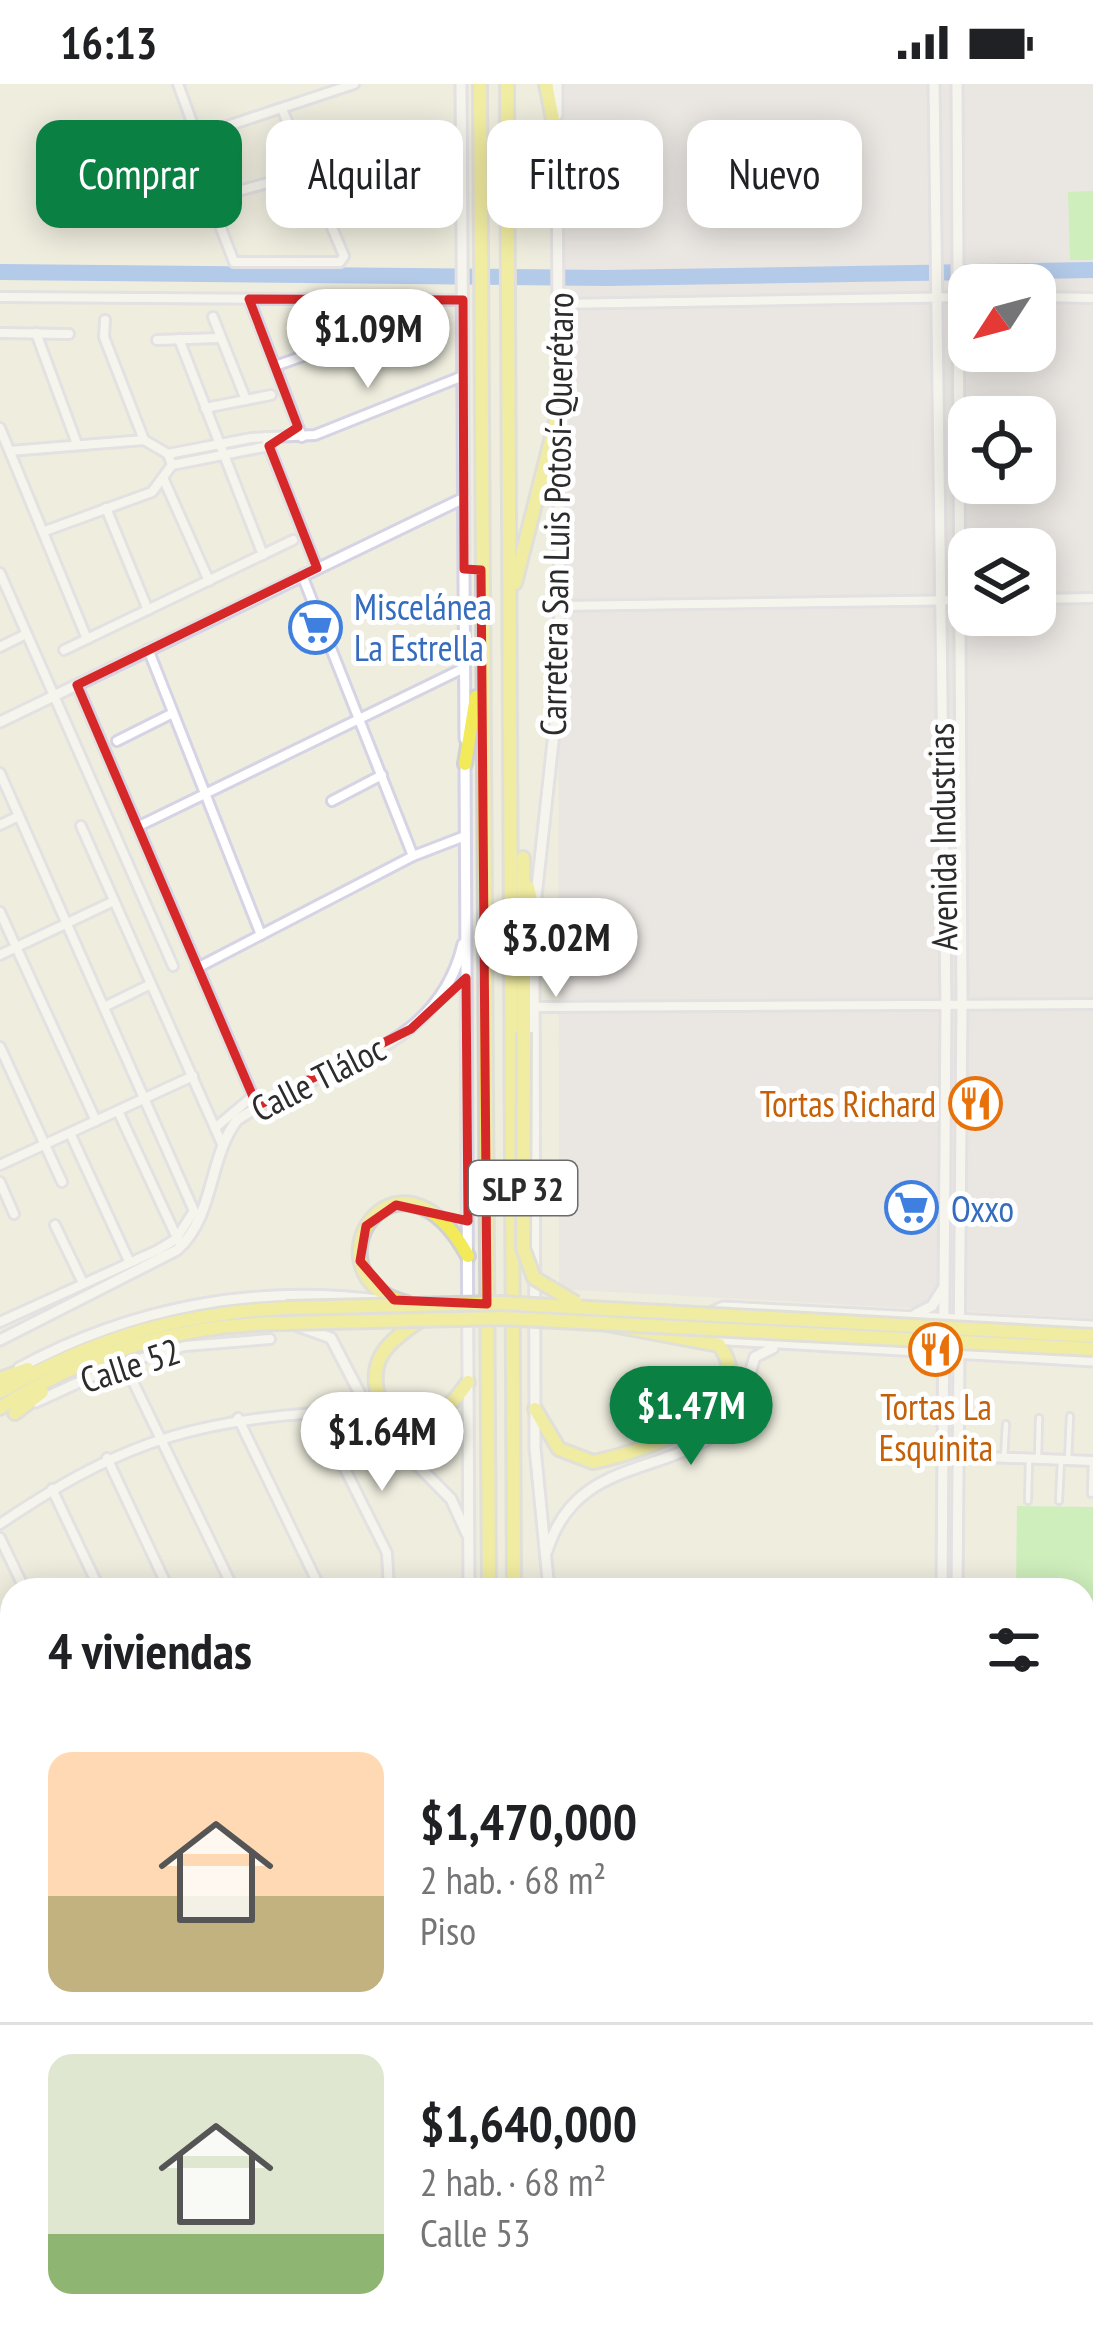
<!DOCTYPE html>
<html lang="es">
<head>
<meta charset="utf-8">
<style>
  :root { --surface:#fff; --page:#f6f6f6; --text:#202124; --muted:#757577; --line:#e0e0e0; --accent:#0b8043 }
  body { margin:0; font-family:"PT Sans Narrow",sans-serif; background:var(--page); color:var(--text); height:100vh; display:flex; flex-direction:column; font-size:45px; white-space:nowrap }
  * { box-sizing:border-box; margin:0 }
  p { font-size:39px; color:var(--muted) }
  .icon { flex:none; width:66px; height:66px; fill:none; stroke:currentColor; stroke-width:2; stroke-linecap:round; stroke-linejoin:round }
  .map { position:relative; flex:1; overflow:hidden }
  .panel { position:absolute; left:0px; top:1494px; width:1095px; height:768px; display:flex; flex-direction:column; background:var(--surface); border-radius:36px 36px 0 0; box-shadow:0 6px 30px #0003 }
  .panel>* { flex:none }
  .top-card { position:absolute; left:36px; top:36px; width:1023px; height:108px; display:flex; gap:24px }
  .needle { width:78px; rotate:234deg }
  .buttons { position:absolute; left:948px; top:180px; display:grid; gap:24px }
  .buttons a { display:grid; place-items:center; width:108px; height:108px; border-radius:24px; background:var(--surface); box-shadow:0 6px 30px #0003; font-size:60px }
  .price { position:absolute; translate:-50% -102px; padding:0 27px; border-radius:42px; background:#fff; color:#222; font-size:39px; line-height:78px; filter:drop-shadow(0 3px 6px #0008) }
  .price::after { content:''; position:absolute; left:50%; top:72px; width:36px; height:27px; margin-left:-18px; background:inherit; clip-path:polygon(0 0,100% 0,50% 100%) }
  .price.selected { background:var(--accent); color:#fff }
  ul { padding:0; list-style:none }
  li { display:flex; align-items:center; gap:36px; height:300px; padding:0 48px }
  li+li { border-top:3px solid var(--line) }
  li span { display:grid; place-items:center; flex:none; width:336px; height:240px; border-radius:24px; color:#555 }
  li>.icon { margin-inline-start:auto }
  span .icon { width:144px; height:144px; fill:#fffc; stroke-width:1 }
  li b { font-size:51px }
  h2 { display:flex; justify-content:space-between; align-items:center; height:144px; padding:0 48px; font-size:51px }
  .pill { padding:0 42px; border-radius:24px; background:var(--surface); box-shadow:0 6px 30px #0003; font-size:42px; line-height:108px }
  .pill.selected { background:var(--accent); color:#fff }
  .status { display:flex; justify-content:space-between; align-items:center; height:84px; padding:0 60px; background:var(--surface); direction:ltr }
  .status svg { height:33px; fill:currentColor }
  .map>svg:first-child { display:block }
  .industrial { fill:#e4dee7; fill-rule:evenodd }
  .pitch { fill:#a7ef93 }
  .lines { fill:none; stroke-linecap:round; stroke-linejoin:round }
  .river { stroke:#6b9ff6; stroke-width:16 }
  .pedestrian-casing { stroke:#d6d3e5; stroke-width:10 }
  .minor-casing { stroke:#d6d3e5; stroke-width:14 }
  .tertiary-casing { stroke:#d6d3e5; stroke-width:15 }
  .secondary-casing { stroke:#d6d3e5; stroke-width:15 }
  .trunk-casing { stroke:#d1d1d1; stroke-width:18 }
  .pedestrian { stroke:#fff; stroke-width:4.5 }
  .minor { stroke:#fff; stroke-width:8 }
  .tertiary { stroke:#fff; stroke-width:9 }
  .secondary { stroke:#fff; stroke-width:9 }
  .trunk { stroke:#f2ea58; stroke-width:12 }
  .trunk-bridge-casing { stroke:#d1d1d1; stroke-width:18; stroke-linecap:butt }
  .trunk-bridge { stroke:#f2ea58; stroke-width:12 }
  .marked { fill:none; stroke:#d62828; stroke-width:9; stroke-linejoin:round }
  .labels { text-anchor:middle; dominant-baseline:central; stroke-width:10; stroke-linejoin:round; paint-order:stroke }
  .shield { fill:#fff; stroke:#6b6b6b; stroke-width:3 }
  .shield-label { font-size:33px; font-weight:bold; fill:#2c2c2c }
  .street-label { font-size:36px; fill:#2c2c2c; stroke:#fff }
  .shop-label { font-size:36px; fill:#366cbe; stroke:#fff; text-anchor:start }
  .food-label { font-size:36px; fill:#c56008; stroke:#fff; text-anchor:end }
</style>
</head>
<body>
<div class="status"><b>16:13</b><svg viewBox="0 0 49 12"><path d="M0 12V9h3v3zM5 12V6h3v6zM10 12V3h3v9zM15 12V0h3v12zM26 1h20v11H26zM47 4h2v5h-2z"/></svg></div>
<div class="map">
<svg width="1093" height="2262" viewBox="0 0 1093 2262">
  <rect width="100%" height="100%" fill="#eeedde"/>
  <path class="industrial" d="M 558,0 L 1093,0 L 1093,1234 L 559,1205 ZM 969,201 L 1035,201 L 1035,267 L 969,267 ZM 969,333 L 1035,333 L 1035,399 L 969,399 ZM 969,465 L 1035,465 L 1035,531 L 969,531 Z"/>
  <g class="pitch">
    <polygon points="1093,107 1093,176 1070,176 1068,108"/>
    <polygon points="1017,1422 1093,1423 1093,1520 1083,1525 1083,1506 1016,1506"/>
  </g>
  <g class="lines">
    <polyline class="river" points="0,188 606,194 1093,186"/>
    <defs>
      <g id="pedestrian">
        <polyline points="1004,1374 1006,1340"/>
        <polyline points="1038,1375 1039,1334"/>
        <polyline points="1068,1376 1070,1332"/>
        <polyline points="1091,1410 1092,1377"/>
        <polyline points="1028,1417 1029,1375"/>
        <polyline points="1059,1417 1061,1376"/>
      </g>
      <g id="minor">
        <polyline points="178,0 197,52"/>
        <polyline points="282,25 344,172 340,178 234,178 188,59 197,52 354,0"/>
        <polyline points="208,115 309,88"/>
        <polyline points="0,213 463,216"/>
        <polyline points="1035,213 1093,214"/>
        <polyline points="249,215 302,353"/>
        <polyline points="559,220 969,213"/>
        <polyline points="213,233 246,316"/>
        <polyline points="105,236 104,253 144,356"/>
        <polyline points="0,249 69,250"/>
        <polyline points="36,249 77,360"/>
        <polyline points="179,255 263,471"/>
        <polyline points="157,256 221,254"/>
        <polyline points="275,282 366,250"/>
        <polyline points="205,324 271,311"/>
        <polyline points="0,344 87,555"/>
        <polyline points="265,353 317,484"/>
        <polyline points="144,356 168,370"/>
        <polyline points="10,367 144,356"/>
        <polyline points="168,370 251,354 315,351 463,292"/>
        <polyline points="172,381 269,362"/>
        <polyline points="164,396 209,497"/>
        <polyline points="106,424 148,526"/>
        <polyline points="45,447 152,408 172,381 168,370"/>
        <polyline points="0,489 173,882"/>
        <polyline points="302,491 413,772"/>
        <polyline points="1035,515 1093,514"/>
        <polyline points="560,522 969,516"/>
        <polyline points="0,563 26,550"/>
        <polyline points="148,565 261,851"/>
        <polyline points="64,566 293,456"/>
        <polyline points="77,601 257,1022"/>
        <polyline points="117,657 173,629"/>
        <polyline points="0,689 194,1127 176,1155 158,1166 0,1238"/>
        <polyline points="332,717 382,691"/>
        <polyline points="0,741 19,732"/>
        <polyline points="81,742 222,1060"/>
        <polyline points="137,743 464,584"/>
        <polyline points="0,828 96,1037"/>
        <polyline points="0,871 114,817"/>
        <polyline points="197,884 413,772 465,752"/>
        <polyline points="104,923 151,900"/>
        <polyline points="534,923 1093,920"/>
        <polyline points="0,963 62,1098"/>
        <polyline points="118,1027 178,1156"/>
        <polyline points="215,1044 253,1012"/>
        <polyline points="70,1049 129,1177"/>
        <polyline points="0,1081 193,992"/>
        <polyline points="0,1098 14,1130"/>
        <polyline points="55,1141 83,1199"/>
        <polyline points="238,1334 321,1506"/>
        <polyline points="960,1372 1093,1377"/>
        <polyline points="107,1374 169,1506"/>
        <polyline points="52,1405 100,1506"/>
        <path d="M 0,1440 C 111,1365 184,1337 317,1329 L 387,1469 L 389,1506"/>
        <polyline points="0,1454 25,1506"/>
        <polyline points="234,1506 124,1279 185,1262 270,1255"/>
        <polyline points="0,1608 12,1633"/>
        <polyline points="0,1717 12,1711"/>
        <polyline points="1083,1775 1093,1775"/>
        <polyline points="0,1779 12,1805"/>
        <polyline points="0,1914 12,1939"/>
        <polyline points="0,2005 12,1999"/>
        <polyline points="0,2087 12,2081"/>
        <polyline points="0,2097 12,2091"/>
        <polyline points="1,2115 5,2262"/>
        <polyline points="64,2250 64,2262"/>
        <polyline points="1029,2262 1030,2250"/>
        <polyline points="1085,2262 1093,2026"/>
      </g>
      <g id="tertiary">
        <polyline points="0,638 464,414"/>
        <path d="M 0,1256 L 177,1166 C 215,1132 208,1074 237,1036 C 322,979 437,972 463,860"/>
      </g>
      <g id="secondary">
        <polyline points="461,0 465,655"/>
        <polyline points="557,0 557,31"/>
        <polyline points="934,0 946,920 942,1506"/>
        <polyline points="957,0 962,920 957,1506"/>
        <polyline points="465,677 469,1506"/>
        <polyline points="710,1229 723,1223 1093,1242"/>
        <polyline points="916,1230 932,1222 942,1206"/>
        <polyline points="298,1242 331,1254 374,1337 451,1415 467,1450"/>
        <polyline points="710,1255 1093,1277"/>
        <path d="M 19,1284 C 132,1223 258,1199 385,1217"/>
        <polyline points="36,1318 108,1285"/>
        <path d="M 547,1467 C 578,1367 674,1396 733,1335 C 748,1318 747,1294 755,1273 L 773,1264"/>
        <polyline points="549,1506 535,1364 534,831 560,594 557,53"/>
        <polyline points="1083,2035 1093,2035"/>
        <polyline points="1083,2050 1093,2050"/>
        <polyline points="473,2250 473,2262"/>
        <polyline points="572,2250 572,2262"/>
        <polyline points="911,2262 911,2250"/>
        <polyline points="931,2262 932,2250"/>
      </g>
      <g id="trunk">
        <polyline points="480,0 489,1506"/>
        <polyline points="507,0 514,1506"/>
        <polyline points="546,0 557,56"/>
        <polyline points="515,499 558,329"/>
        <polyline points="465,680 476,613"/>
        <polyline points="523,774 524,948"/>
        <polyline points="528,803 534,831"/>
        <path d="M 407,1219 C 301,1192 396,1041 468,1172"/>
        <path d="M 419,1237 C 388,1258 367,1275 379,1315 C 411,1353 445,1333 468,1298"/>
        <polyline points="85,1285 124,1279"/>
        <polyline points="0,1295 28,1285"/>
        <path d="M 0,1308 C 92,1255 179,1229 286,1224"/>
        <path d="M 0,1324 C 86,1268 185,1239 287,1239"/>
        <path d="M 535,1325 L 559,1365 L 593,1378 C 640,1369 767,1327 719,1261 L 607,1240"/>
        <polyline points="15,1329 42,1308"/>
        <polyline points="494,2250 494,2262"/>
        <polyline points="520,2250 520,2262"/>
        <polyline points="539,2250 542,2262"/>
      </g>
    </defs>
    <use href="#pedestrian" class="pedestrian-casing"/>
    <use href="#minor" class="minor-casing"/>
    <use href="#tertiary" class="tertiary-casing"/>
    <use href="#secondary" class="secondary-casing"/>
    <use href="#trunk" class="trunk-casing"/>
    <use href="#pedestrian" class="pedestrian"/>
    <use href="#minor" class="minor"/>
    <use href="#tertiary" class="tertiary"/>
    <use href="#secondary" class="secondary"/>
    <use href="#trunk" class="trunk"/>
    <defs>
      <g id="trunk-bridge">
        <polyline points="524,948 523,1164 534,1194 576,1219"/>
        <polyline points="286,1224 500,1219 1093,1252"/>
        <polyline points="287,1239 501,1234 1093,1265"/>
      </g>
    </defs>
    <use href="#trunk-bridge" class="trunk-bridge-casing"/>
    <use href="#trunk-bridge" class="trunk-bridge"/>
  </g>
  <path d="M0 0H1093V2262H0ZM 249,215 L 463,216 L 464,485 L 481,486 L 487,1220 L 394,1216 L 360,1177 L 366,1142 L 396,1121 L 468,1137 L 466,894 L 411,945 L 257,1022 L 77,601 L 317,484 L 269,362 L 298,343 Z" fill="#eeedde" fill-opacity=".55" fill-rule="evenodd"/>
  <path class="marked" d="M 249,215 L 463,216 L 464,485 L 481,486 L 487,1220 L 394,1216 L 360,1177 L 366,1142 L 396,1121 L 468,1137 L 466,894 L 411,945 L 257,1022 L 77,601 L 317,484 L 269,362 L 298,343 Z"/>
  <defs>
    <symbol id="supermarket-ring" viewBox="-11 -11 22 22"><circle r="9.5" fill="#fff" stroke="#3f7fe0" stroke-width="1.5"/><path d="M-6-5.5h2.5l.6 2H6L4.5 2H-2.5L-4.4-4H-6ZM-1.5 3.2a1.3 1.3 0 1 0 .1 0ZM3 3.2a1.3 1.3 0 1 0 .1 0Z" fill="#3f7fe0"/></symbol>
    <symbol id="restaurant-ring" viewBox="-11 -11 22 22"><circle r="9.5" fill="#fff" stroke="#e8710a" stroke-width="1.5"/><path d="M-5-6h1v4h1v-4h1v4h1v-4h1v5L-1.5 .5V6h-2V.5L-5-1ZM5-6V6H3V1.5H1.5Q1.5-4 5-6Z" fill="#e8710a"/></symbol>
  </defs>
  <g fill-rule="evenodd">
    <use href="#supermarket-ring" x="286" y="514" width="59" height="59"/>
    <use href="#restaurant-ring" x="946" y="990" width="59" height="59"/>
    <use href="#supermarket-ring" x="882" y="1094" width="59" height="59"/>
    <use href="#restaurant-ring" x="906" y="1236" width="59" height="59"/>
  </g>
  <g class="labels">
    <rect class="shield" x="469" y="1077" width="108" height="54" rx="9"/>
    <g class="shield-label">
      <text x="523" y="1104">SLP 32</text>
    </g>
    <g class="street-label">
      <text transform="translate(556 430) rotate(-89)">Carretera San Luis Potosí-Querétaro</text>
      <text transform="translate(942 753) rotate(-91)">Avenida Industrias</text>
      <text transform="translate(318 994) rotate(-27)">Calle Tláloc</text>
      <text transform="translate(130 1281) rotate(-18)">Calle 52</text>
    </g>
    <g class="shop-label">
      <text x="354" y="522">Miscelánea<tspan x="354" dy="41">La Estrella</tspan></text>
      <text x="951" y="1124">Oxxo</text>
    </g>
    <g class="food-label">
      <text x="936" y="1019">Tortas Richard</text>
      <text x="936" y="1322" text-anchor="middle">Tortas La<tspan x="936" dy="41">Esquinita</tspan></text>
    </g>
  </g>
</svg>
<div class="buttons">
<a><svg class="needle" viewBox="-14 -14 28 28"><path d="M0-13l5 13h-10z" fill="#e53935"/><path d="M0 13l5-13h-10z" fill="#757577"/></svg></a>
<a><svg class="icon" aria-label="locate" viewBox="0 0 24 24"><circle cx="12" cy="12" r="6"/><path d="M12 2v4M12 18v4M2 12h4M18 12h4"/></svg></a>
<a><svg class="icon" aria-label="layers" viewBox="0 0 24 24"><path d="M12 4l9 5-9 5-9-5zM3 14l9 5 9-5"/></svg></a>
</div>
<b class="price" style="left:368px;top:307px">$1.09M</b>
<b class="price" style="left:556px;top:916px">$3.02M</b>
<b class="price selected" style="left:691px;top:1384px">$1.47M</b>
<b class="price" style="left:382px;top:1410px">$1.64M</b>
<div class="top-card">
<a class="pill selected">Comprar</a>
<a class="pill">Alquilar</a>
<a class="pill">Filtros</a>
<a class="pill">Nuevo</a>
</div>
<section class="panel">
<h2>4 viviendas<svg class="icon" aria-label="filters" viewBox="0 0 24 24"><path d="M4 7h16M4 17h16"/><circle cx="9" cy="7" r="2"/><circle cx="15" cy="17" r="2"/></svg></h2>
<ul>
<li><span style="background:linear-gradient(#ffd9b3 60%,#c2b280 0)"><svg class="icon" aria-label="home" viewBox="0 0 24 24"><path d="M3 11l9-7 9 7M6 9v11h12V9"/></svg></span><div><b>$1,470,000</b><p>2 hab. · 68 m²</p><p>Piso</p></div></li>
<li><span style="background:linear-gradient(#dfe7d0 75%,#8fb573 0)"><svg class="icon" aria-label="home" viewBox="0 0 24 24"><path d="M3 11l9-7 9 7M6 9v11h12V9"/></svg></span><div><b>$1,640,000</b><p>2 hab. · 68 m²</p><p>Calle 53</p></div></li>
</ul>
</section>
</div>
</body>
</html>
